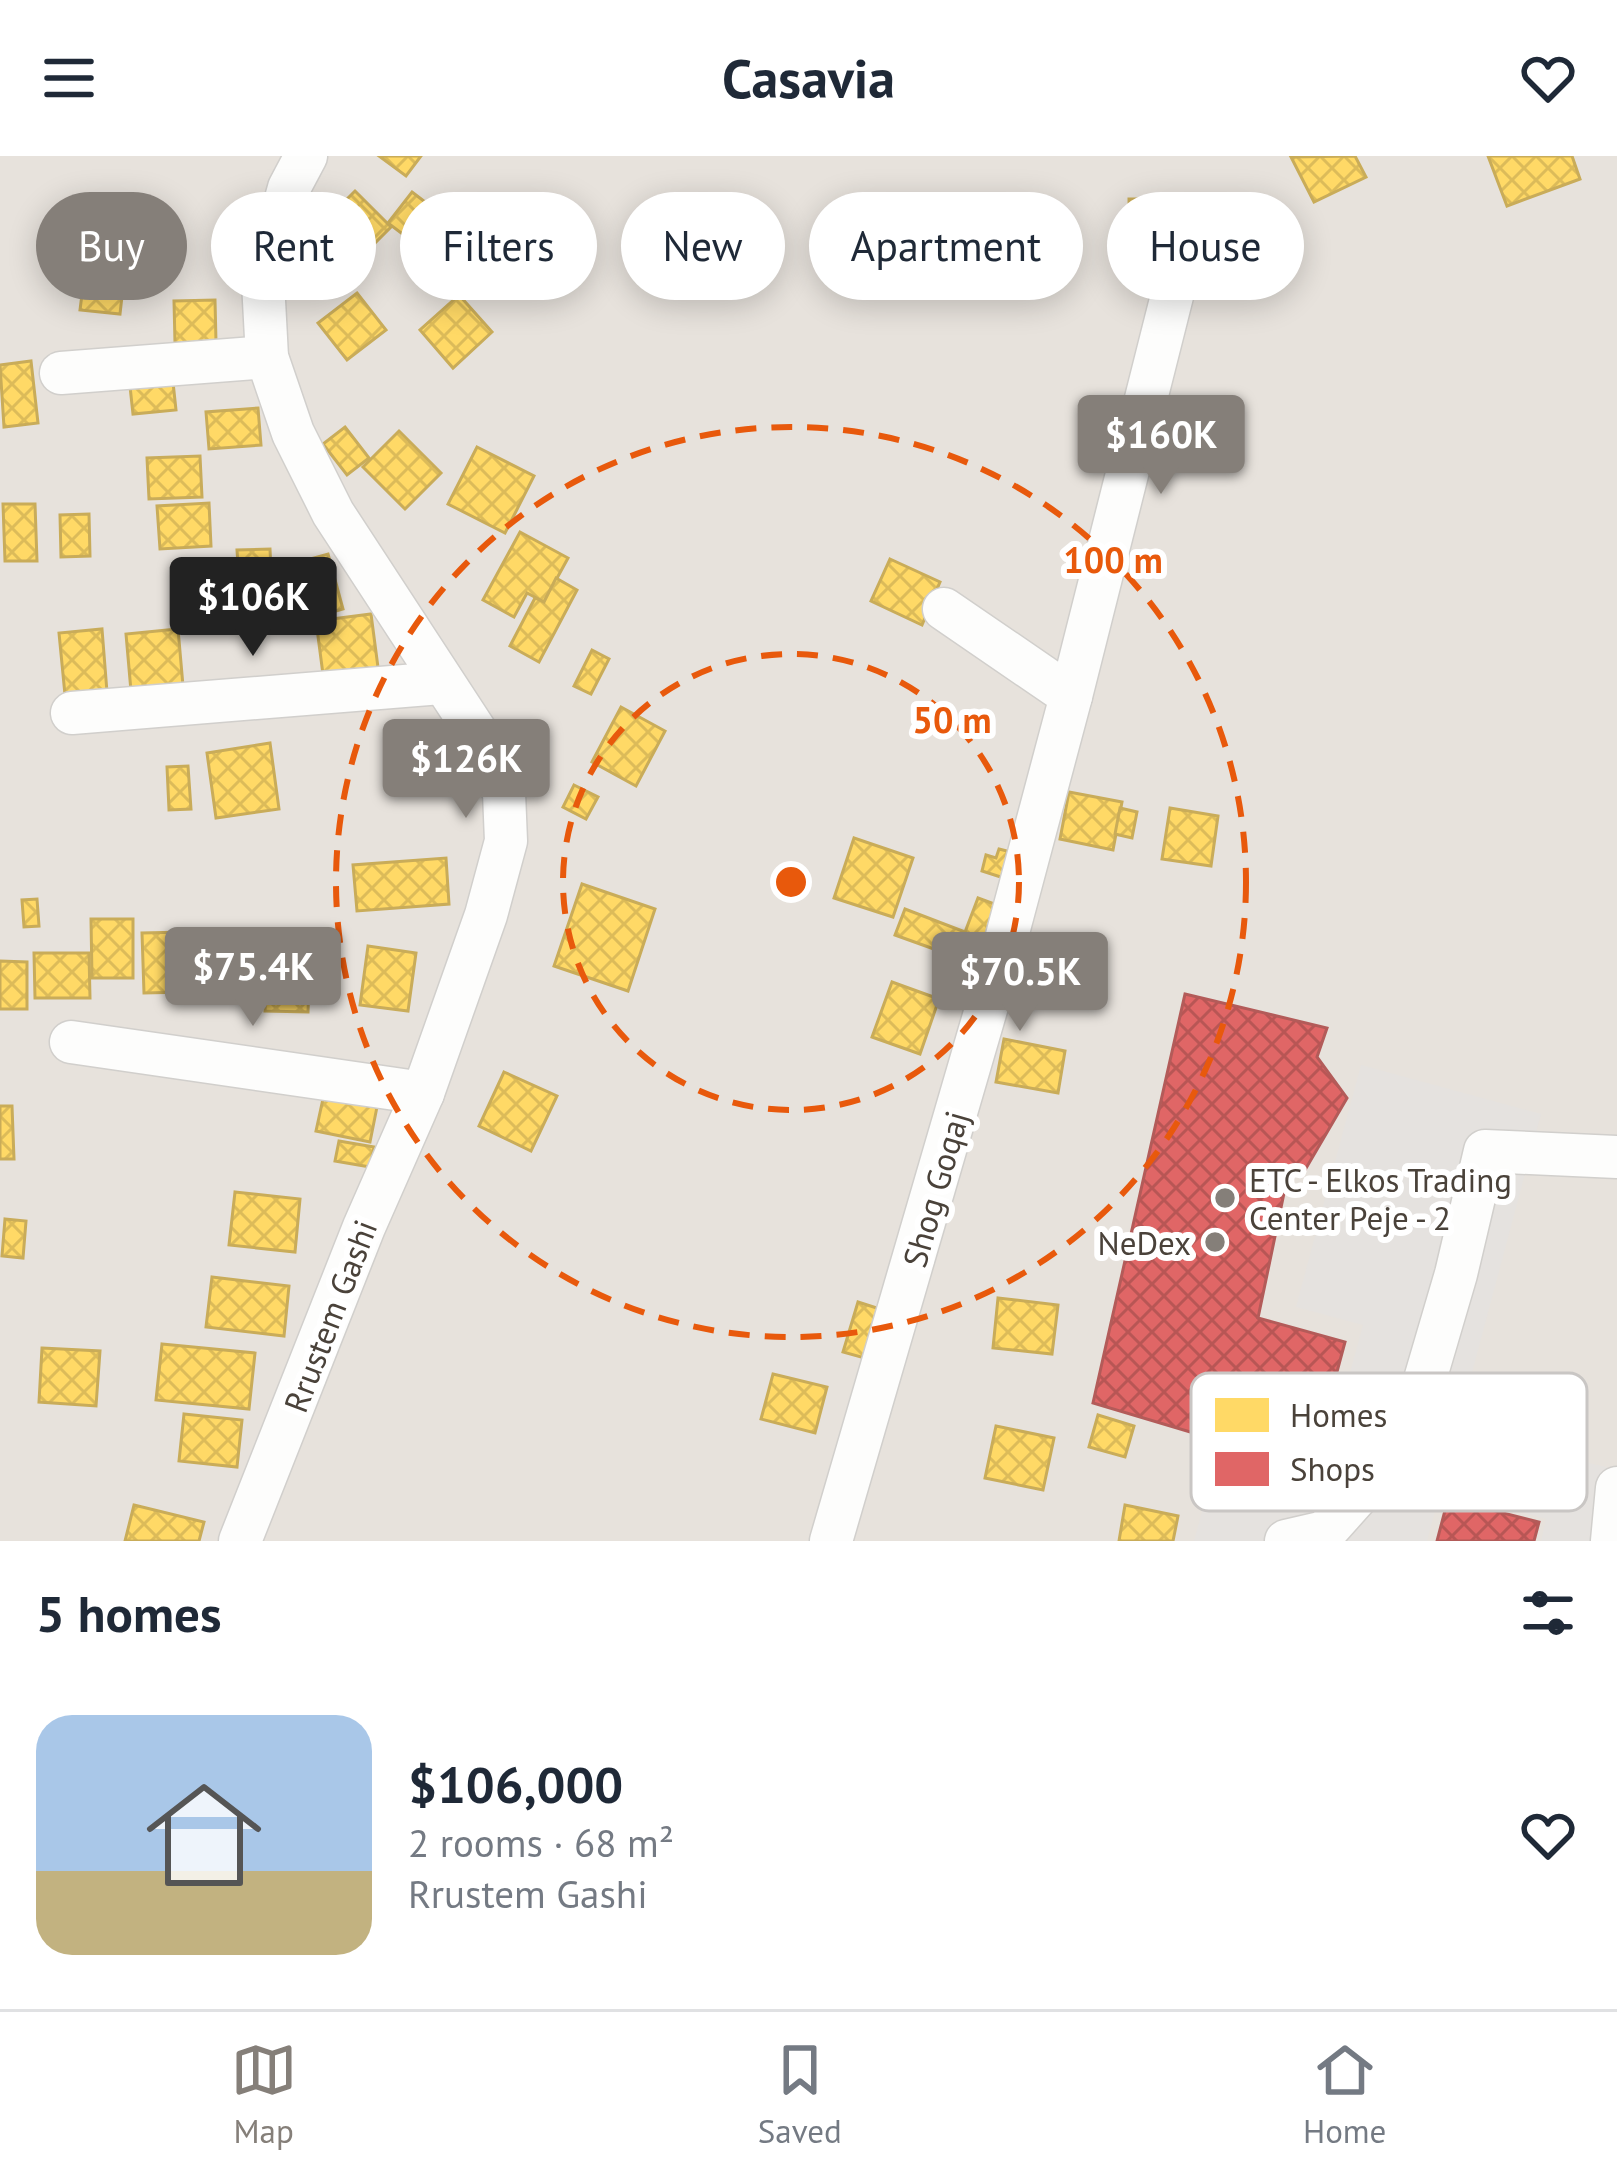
<!DOCTYPE html>
<html lang="en">
<head>
<meta charset="utf-8">
<style>
  :root { --surface:#fff; --page:#f2f2f3; --text:#1f2937; --muted:#747a83; --line:#e0e1e3; --accent:#857f79 }
  body { margin:0; font-family:"PT Sans",sans-serif; background:var(--page); color:var(--text); height:100vh; display:flex; flex-direction:column; font-size:45px; white-space:nowrap }
  * { box-sizing:border-box; margin:0 }
  p { font-size:39px; color:var(--muted) }
  .icon { flex:none; width:66px; height:66px; fill:none; stroke:currentColor; stroke-width:2; stroke-linecap:round; stroke-linejoin:round }
  .map { position:relative; height:1385px; overflow:hidden }
  .side { display:flex; flex-direction:column; background:var(--surface); flex:1 }
  .side>* { flex:none }
  .banner { position:absolute; left:36px; top:36px; width:1545px; height:108px; display:flex; gap:24px }
  .price { position:absolute; translate:-50% -102px; padding:0 27px; border-radius:12px; background:var(--accent); color:#fff; font-size:39px; line-height:78px; filter:drop-shadow(0 3px 6px #0008) }
  .price::after { content:''; position:absolute; left:50%; top:72px; width:36px; height:27px; margin-left:-18px; background:inherit; clip-path:polygon(0 0,100% 0,50% 100%) }
  .price.selected { background:#222; color:#fff }
  ul { padding:0; list-style:none }
  li { display:flex; align-items:center; gap:36px; height:300px; padding:0 36px }
  li span { display:grid; place-items:center; flex:none; width:336px; height:240px; border-radius:36px; color:#555 }
  li>.icon { margin-inline-start:auto }
  span .icon { width:144px; height:144px; fill:#fffc; stroke-width:1 }
  li b { font-size:51px }
  h2 { display:flex; justify-content:space-between; align-items:center; height:144px; padding:0 36px; font-size:51px }
  .chip { padding:0 42px; border-radius:54px; background:var(--surface); box-shadow:0 6px 30px #0003; font-size:42px; line-height:108px }
  .chip.selected { background:var(--accent); color:#fff }
  header { display:flex; justify-content:space-between; align-items:center; height:156px; padding:0 36px; background:var(--surface); font-size:54px; font-weight:600 }
  .tabs { display:flex; justify-content:space-around; align-items:center; height:168px; border-top:3px solid var(--line); background:var(--surface); font-size:33px; color:var(--muted) }
  .tabs a { display:grid; justify-items:center; gap:6px }
  .tabs .selected { color:var(--accent) }
  .map>svg:first-child { display:block }
  .residential { fill:#e7e2dc }
  .parking { fill:#e5e2df }
  .homes { fill:url(#homes-cross-hatch); stroke:#c9ac59; stroke-width:3 }
  .shops { fill:url(#shops-cross-hatch); stroke:#b35b59; stroke-width:3 }
  .lines { fill:none; stroke-linecap:round; stroke-linejoin:round }
  .minor-casing { stroke:#d1cfcc; stroke-width:45 }
  .minor { stroke:#fdfdfc; stroke-width:42 }
  .ring { fill:none; stroke:#e8590c; stroke-width:6; stroke-dasharray:21 15 }
  .poi-dot { fill:#857f79; stroke:#fff; stroke-width:4.5 }
  .labels { text-anchor:middle; dominant-baseline:central; stroke-width:12; stroke-linejoin:round; paint-order:stroke }
  .poi-label { font-size:33px; fill:#4a423a; stroke:#fff; text-anchor:start }
  .street-label { font-size:33px; fill:#4a423a; stroke:#fff }
  .key { fill:#fff; stroke:#c9c6c4; stroke-width:3 }
  .key-label { font-size:33px; fill:#4a423a }
  .centre { fill:#e8590c; stroke:#fff; stroke-width:6 }
  .ring-label { font-size:36px; text-anchor:middle; font-weight:bold; fill:#e8590c; stroke:#fff; stroke-width:12; stroke-linejoin:round; paint-order:stroke }
</style>
</head>
<body>
<header><svg class="icon" aria-label="menu" viewBox="0 0 24 24"><path d="M4 6h16M4 12h16M4 18h16"/></svg>Casavia<svg class="icon" aria-label="heart" viewBox="0 0 24 24"><path d="M12 20l-8-8c-3-5 5-10 8-4 3-6 11-1 8 4z"/></svg></header>
<div class="map">
<svg width="1617" height="1385" viewBox="0 0 1617 1385">
  <defs>
    <pattern id="homes-cross-hatch" width="8" height="8" patternUnits="userSpaceOnUse" patternTransform="scale(3)"><rect width="8" height="8" fill="#ffd966"/><path d="M0 0l8 8M0 8l8-8" fill="none" stroke="#dcbb59"/></pattern>
    <pattern id="shops-cross-hatch" width="8" height="8" patternUnits="userSpaceOnUse" patternTransform="scale(3)"><rect width="8" height="8" fill="#e06666"/><path d="M0 0l8 8M0 8l8-8" fill="none" stroke="#b85655"/></pattern>
  </defs>
  <rect width="100%" height="100%" fill="#f3f1ee"/>
  <rect class="residential" x="0" y="0" width="1617" height="1385"/>
  <g class="parking">
    <polygon points="1361,909 1541,958 1427,1385 1194,1385 1214,1311 1317,1338 1363,1169 1296,1151"/>
    <polygon points="1466,1281 1607,1311 1601,1385 1541,1385 1546,1363 1452,1336"/>
  </g>
  <g class="homes">
    <polygon points="379,0 421,0 406,20"/>
    <polygon points="1355,0 1366,21 1314,46 1291,1"/>
    <polygon points="1488,0 1572,0 1580,23 1507,50"/>
    <polygon points="355,35 391,71 354,108 318,72"/>
    <polygon points="412,36 433,52 409,83 388,67"/>
    <polygon points="1129,43 1179,43 1179,100 1130,101"/>
    <polygon points="447,66 473,95 439,124 414,95"/>
    <polygon points="87,99 126,104 120,158 80,154"/>
    <polygon points="357,137 386,174 347,204 318,167"/>
    <polygon points="459,139 492,176 453,212 420,174"/>
    <polygon points="215,144 216,186 175,187 174,145"/>
    <polygon points="31,205 38,267 4,271 0,209"/>
    <polygon points="172,217 176,254 133,258 129,221"/>
    <polygon points="258,252 261,289 209,293 206,256"/>
    <polygon points="345,271 369,302 347,319 323,288"/>
    <polygon points="399,275 441,317 405,353 363,311"/>
    <polygon points="477,291 534,320 505,377 448,348"/>
    <polygon points="200,300 202,341 149,343 147,302"/>
    <polygon points="209,347 211,390 160,393 157,350"/>
    <polygon points="3,348 35,348 37,405 5,405"/>
    <polygon points="89,358 90,400 61,401 60,359"/>
    <polygon points="520,376 568,402 544,446 527,437 514,461 483,444"/>
    <polygon points="270,393 272,436 240,438 237,394"/>
    <polygon points="328,398 343,453 287,469 274,413"/>
    <polygon points="890,403 940,426 922,469 871,445"/>
    <polygon points="556,422 577,434 539,506 510,490 535,442 544,446"/>
    <polygon points="241,455 256,457 254,476 239,475"/>
    <polygon points="371,458 379,519 324,526 316,465"/>
    <polygon points="102,473 107,536 65,539 59,477"/>
    <polygon points="178,473 183,530 131,535 126,478"/>
    <polygon points="592,494 609,503 591,538 574,530"/>
    <polygon points="621,551 665,575 636,630 592,606"/>
    <polygon points="270,587 279,653 216,662 207,597"/>
    <polygon points="188,610 191,653 169,654 167,611"/>
    <polygon points="574,629 598,641 586,663 563,651"/>
    <polygon points="1069,636 1122,646 1113,694 1060,683"/>
    <polygon points="1120,652 1137,656 1132,682 1115,678"/>
    <polygon points="1170,652 1218,660 1211,710 1162,703"/>
    <polygon points="854,682 913,702 893,761 834,742"/>
    <polygon points="999,693 1015,697 1007,723 982,715 986,699 996,702"/>
    <polygon points="446,702 449,748 357,755 353,709"/>
    <polygon points="582,728 655,753 628,835 554,810"/>
    <polygon points="978,742 1005,752 984,811 895,779 905,753 965,776"/>
    <polygon points="37,743 39,770 24,771 22,744"/>
    <polygon points="91,763 133,763 133,822 92,822"/>
    <polygon points="185,776 187,836 144,837 142,777"/>
    <polygon points="259,781 259,840 215,840 215,782"/>
    <polygon points="368,790 416,797 408,855 360,849"/>
    <polygon points="34,797 89,797 90,842 35,842"/>
    <polygon points="267,798 310,799 308,856 265,855"/>
    <polygon points="959,804 984,811 973,853 948,846"/>
    <polygon points="0,805 27,806 27,853 0,853"/>
    <polygon points="892,826 939,843 920,898 872,881"/>
    <polygon points="1004,883 1065,895 1058,937 996,926"/>
    <polygon points="504,916 557,940 531,995 479,970"/>
    <polygon points="326,929 379,941 370,986 316,975"/>
    <polygon points="0,950 12,950 14,1003 0,1003"/>
    <polygon points="339,985 374,991 370,1011 335,1005"/>
    <polygon points="235,1036 300,1043 295,1096 229,1089"/>
    <polygon points="5,1063 26,1065 23,1102 2,1100"/>
    <polygon points="212,1121 289,1130 284,1180 206,1171"/>
    <polygon points="998,1142 1058,1149 1052,1198 993,1192"/>
    <polygon points="858,1146 883,1154 868,1203 843,1196"/>
    <polygon points="162,1188 255,1197 249,1253 156,1244"/>
    <polygon points="42,1192 100,1195 96,1250 39,1246"/>
    <polygon points="773,1218 827,1231 815,1277 761,1263"/>
    <polygon points="184,1258 242,1264 237,1311 179,1305"/>
    <polygon points="1098,1259 1134,1270 1125,1301 1089,1291"/>
    <polygon points="996,1270 1054,1282 1043,1334 985,1322"/>
    <polygon points="134,1349 204,1366 199,1385 125,1385"/>
    <polygon points="1125,1349 1178,1360 1173,1385 1119,1385"/>
  </g>
  <g class="shops">
    <polygon points="1185,838 1327,872 1317,901 1347,942 1305,1014 1288,1018 1258,1162 1345,1186 1311,1312 1093,1247"/>
    <polygon points="1448,1343 1539,1366 1534,1385 1437,1385"/>
  </g>
  <g class="lines">
    <defs>
      <g id="minor">
        <polyline points="61,217 267,201"/>
        <polyline points="1071,540 1176,124"/>
        <polyline points="72,557 441,527"/>
        <polyline points="71,886 423,937"/>
        <polyline points="240,1385 364,1071 423,937 486,759 506,685 504,637 478,579 333,357 293,277 267,201 263,126 289,32 306,0"/>
        <polyline points="831,1385 1003,795 1071,540 944,453"/>
        <polyline points="1286,1385 1325,1376 1375,1320 1414,1261 1456,1118 1485,995 1617,1001"/>
        <polyline points="1612,1385 1617,1332"/>
      </g>
    </defs>
    <use href="#minor" class="minor-casing"/>
    <use href="#minor" class="minor"/>
  </g>
  <g class="ring">
    <circle cx="791" cy="726" r="228"/>
    <circle cx="791" cy="726" r="455"/>
  </g>
  <g class="poi-dot">
    <circle cx="1225" cy="1042" r="12"/>
    <circle cx="1215" cy="1086" r="12"/>
  </g>
  <g class="labels">
    <g class="poi-label">
      <text x="1249" y="1023">ETC - Elkos Trading<tspan x="1249" dy="38">Center Peje - 2</tspan></text>
      <text x="1191" y="1086" text-anchor="end">NeDex</text>
    </g>
    <g class="street-label">
      <text transform="translate(935 1033) rotate(-74)">Shog Goqaj</text>
      <text transform="translate(330 1160) rotate(-69)">Rrustem Gashi</text>
    </g>
  </g>
  <rect x="1191" y="1217" width="396" height="138" rx="18" class="key"/>
  <rect x="1215" y="1242" width="54" height="34" fill="#ffd966"/>
  <rect x="1215" y="1296" width="54" height="34" fill="#e06666"/>
  <g class="key-label">
    <text x="1290" y="1271">Homes</text>
    <text x="1290" y="1325">Shops</text>
  </g>
  <circle cx="791" cy="726" r="18" class="centre"/>
  <g class="ring-label">
    <text x="1113" y="417">100 m</text>
    <text x="952" y="577">50 m</text>
  </g>
</svg>
<b class="price" style="left:1161px;top:341px">$160K</b>
<b class="price selected" style="left:253px;top:503px">$106K</b>
<b class="price" style="left:466px;top:665px">$126K</b>
<b class="price" style="left:253px;top:873px">$75.4K</b>
<b class="price" style="left:1020px;top:878px">$70.5K</b>
<div class="banner">
<a class="chip selected">Buy</a>
<a class="chip">Rent</a>
<a class="chip">Filters</a>
<a class="chip">New</a>
<a class="chip">Apartment</a>
<a class="chip">House</a>
</div>
</div>
<section class="side">
<h2>5 homes<svg class="icon" aria-label="filters" viewBox="0 0 24 24"><path d="M4 7h16M4 17h16"/><circle cx="9" cy="7" r="2"/><circle cx="15" cy="17" r="2"/></svg></h2>
<ul>
<li><span style="background:linear-gradient(#a9c7e8 65%,#c2b280 0)"><svg class="icon" aria-label="home" viewBox="0 0 24 24"><path d="M3 11l9-7 9 7M6 9v11h12V9"/></svg></span><div><b>$106,000</b><p>2 rooms · 68 m²</p><p>Rrustem Gashi</p></div><svg class="icon" aria-label="heart" viewBox="0 0 24 24"><path d="M12 20l-8-8c-3-5 5-10 8-4 3-6 11-1 8 4z"/></svg></li>
</ul>
</section>
<nav class="tabs">
<a class="selected"><svg class="icon" aria-label="map" viewBox="0 0 24 24"><path d="M3 6l6-2 6 2 6-2v14l-6 2-6-2-6 2zM9 4v14M15 6v14"/></svg>Map</a>
<a><svg class="icon" aria-label="saved" viewBox="0 0 24 24"><path d="M7 4h10v16l-5-4-5 4z"/></svg>Saved</a>
<a><svg class="icon" aria-label="home" viewBox="0 0 24 24"><path d="M3 11l9-7 9 7M6 9v11h12V9"/></svg>Home</a>
</nav>
</body>
</html>
